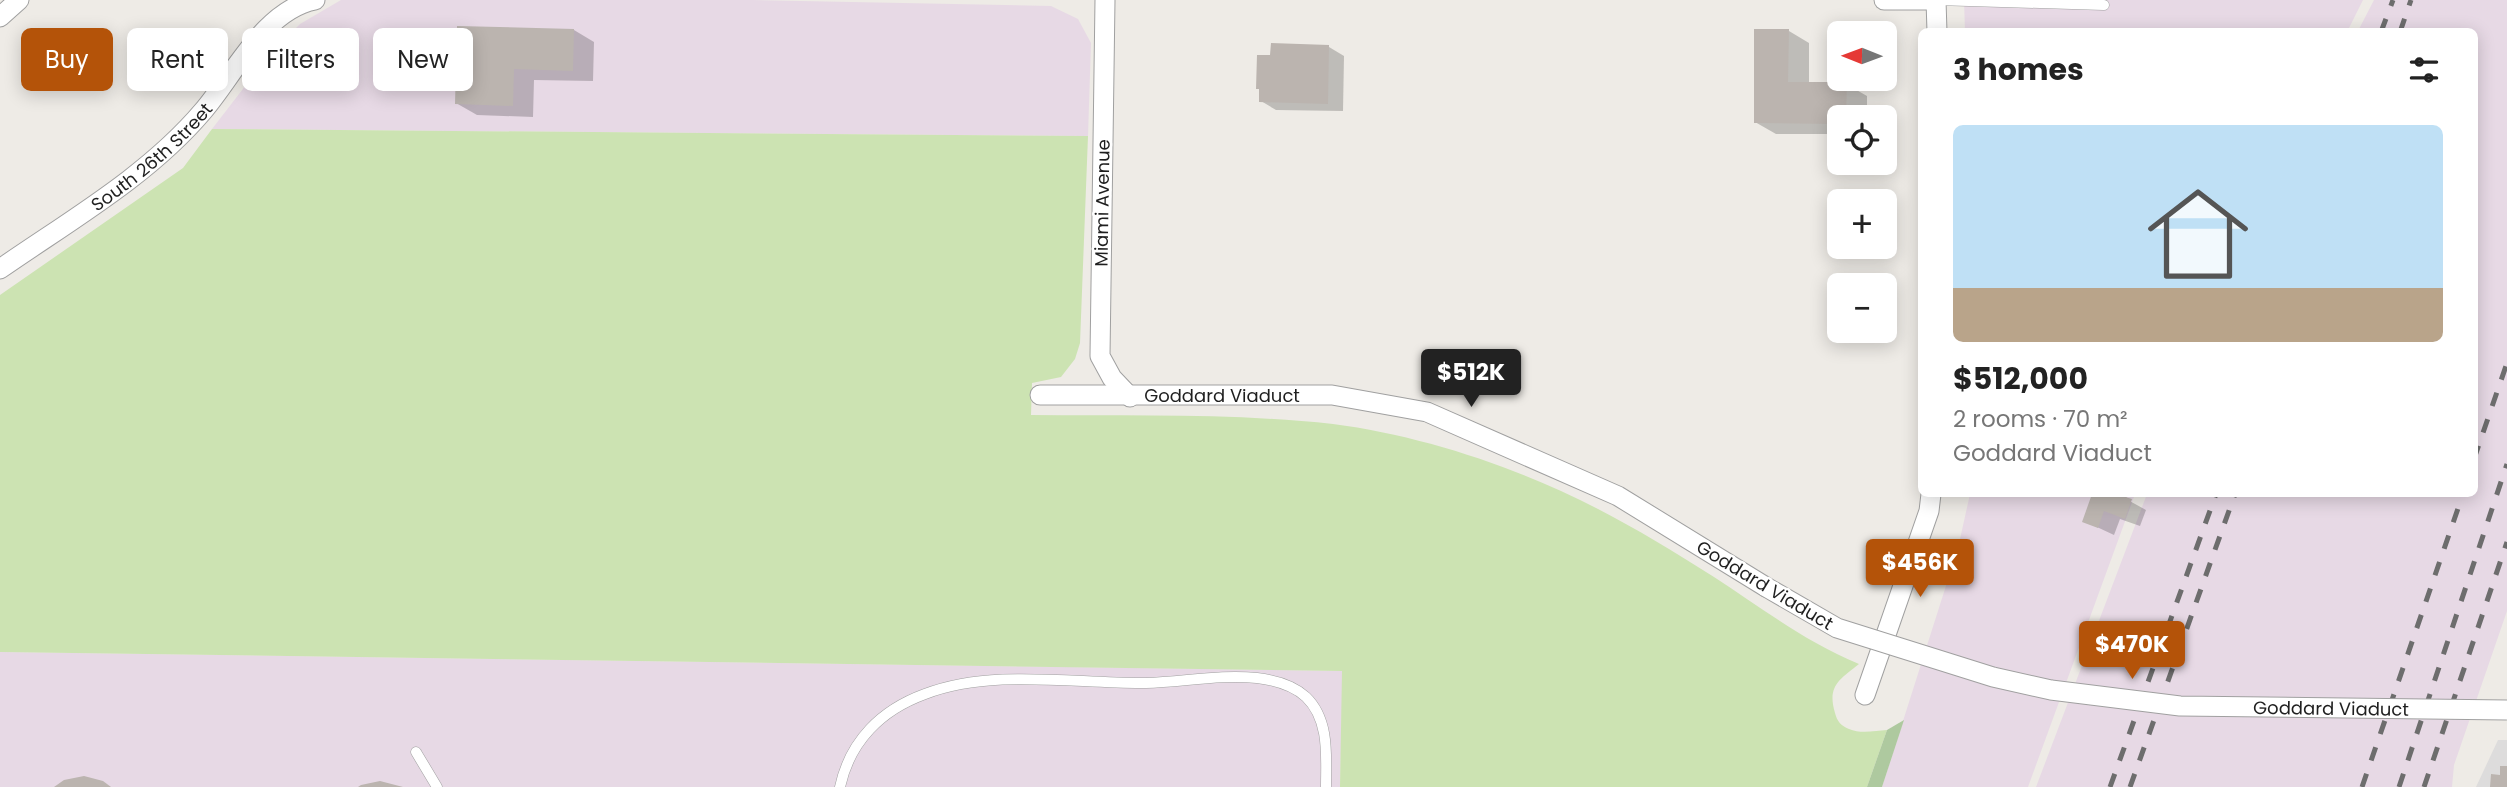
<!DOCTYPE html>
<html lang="en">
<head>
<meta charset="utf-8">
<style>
  :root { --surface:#fff; --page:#f2f2f2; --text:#222; --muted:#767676; --line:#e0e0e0; --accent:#b45309 }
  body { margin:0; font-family:Poppins,sans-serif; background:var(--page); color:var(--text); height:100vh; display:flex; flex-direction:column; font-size:26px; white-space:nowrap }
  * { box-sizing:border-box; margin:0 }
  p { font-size:23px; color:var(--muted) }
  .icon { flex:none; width:38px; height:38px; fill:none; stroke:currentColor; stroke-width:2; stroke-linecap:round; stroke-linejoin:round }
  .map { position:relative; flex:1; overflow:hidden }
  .details { position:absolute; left:1918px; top:28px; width:560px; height:469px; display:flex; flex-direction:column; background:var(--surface); border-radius:10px; box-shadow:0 4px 18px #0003 }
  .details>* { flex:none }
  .top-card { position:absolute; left:21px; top:28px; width:665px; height:63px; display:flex; gap:14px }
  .needle { width:46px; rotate:271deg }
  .buttons { position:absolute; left:1827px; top:21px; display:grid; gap:14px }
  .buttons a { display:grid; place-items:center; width:70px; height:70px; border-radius:10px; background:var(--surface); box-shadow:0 4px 18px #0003; font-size:35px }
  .price { position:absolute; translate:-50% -60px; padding:0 16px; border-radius:7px; background:var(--accent); color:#fff; font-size:23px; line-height:46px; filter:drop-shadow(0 2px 4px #0008) }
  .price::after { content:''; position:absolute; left:50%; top:42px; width:21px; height:16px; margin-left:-10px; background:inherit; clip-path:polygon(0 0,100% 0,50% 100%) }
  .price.selected { background:#222; color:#fff }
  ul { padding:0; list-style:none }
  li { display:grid; align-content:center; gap:14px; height:371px; padding:0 35px }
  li+li { border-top:2px solid var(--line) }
  li span { display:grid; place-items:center; height:217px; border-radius:10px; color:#555 }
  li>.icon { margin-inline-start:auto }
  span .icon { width:126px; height:126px; fill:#fffc; stroke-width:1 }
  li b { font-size:30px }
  h2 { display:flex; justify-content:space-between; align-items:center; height:84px; padding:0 35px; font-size:30px }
  .chip { padding:0 24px; border-radius:10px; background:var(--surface); box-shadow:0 4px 18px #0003; font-size:24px; line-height:63px }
  .chip.selected { background:var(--accent); color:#fff }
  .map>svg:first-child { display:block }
  .residential { fill:#dddcdc }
  .industrial { fill:#e7d9e5 }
  .grass { fill:#cce3b2 }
  .forest { fill:#aec99f }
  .shadow { fill:#0003 }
  .building { fill:#bbb4af }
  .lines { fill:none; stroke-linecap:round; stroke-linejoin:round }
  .lane-casing { stroke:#a0a0a0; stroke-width:11 }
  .street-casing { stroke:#a0a0a0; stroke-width:21 }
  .lane { stroke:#fff; stroke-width:10 }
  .street { stroke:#fff; stroke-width:19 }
  .rail { stroke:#6d6d6d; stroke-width:5; stroke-dasharray:14 14; stroke-linecap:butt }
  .street-bridge-casing { stroke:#a0a0a0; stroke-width:21; stroke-linecap:butt }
  .street-bridge { stroke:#fff; stroke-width:19 }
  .labels { text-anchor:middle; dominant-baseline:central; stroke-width:5; stroke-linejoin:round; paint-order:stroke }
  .street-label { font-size:18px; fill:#1f1f1f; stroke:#fff }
</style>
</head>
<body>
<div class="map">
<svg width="2507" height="787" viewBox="0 0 2507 787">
  <rect width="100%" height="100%" fill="#eeebe6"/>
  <polygon class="residential" points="2498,740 2507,740 2507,787 2476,787"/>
  <g class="industrial">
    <polygon points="341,0 752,0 1051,6 1078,19 1091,43 1088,136 212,129 269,55 300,24"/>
    <polygon points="1964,0 2363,0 2347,32 1965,31"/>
    <polygon points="2374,0 2507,0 2507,611 2454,765 2452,787 2036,787 2147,494 2474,494 2474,32 2358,31"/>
    <polygon points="1970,494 2135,494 2028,787 1882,787 1958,548"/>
    <polygon points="0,652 1343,671 1340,787 0,787"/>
  </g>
  <path class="grass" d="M 212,129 L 1088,136 L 1080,343 L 1075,359 L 1061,377 L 1032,383 L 1031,415 C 1132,416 1233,413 1333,424 C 1410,434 1491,459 1561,491 C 1614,515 1665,546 1714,577 C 1762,608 1805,642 1859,664 C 1839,680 1827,686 1835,713 C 1837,721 1841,726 1849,729 C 1860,734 1875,731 1887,730 L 1867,787 L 1340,787 L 1342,671 L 0,652 L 0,295 L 183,168 Z"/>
  <polygon class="forest" points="1904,720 1882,787 1867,787 1887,730"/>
  <g class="shadow">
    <polygon points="574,30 594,42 593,81 534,80 533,117 477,115 456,103"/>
    <polygon points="1789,31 1809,43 1809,84 1846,84 1867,96 1867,117 1839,117 1839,134 1776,134 1755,122"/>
    <polygon points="1329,47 1344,56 1343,111 1276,110 1261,101"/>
    <polygon points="2094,494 2128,494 2126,499 2146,510 2140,526 2120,519 2114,535 2084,521"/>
  </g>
  <g class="building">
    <polygon points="457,26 574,29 573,71 514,69 513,106 455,104"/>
    <polygon points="1754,29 1789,29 1788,82 1847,82 1846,117 1839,117 1839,124 1754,123"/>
    <polygon points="1271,43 1329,45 1328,104 1259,102 1259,89 1256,89 1257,55 1270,55"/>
    <polygon points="2092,494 2115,494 2132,499 2125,519 2104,511 2098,528 2082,522"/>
    <polygon points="2500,766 2507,766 2507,787 2490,787 2491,774 2500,775"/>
    <polygon points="84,776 103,781 111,787 54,787 64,780"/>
    <polygon points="380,781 403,787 358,787 361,785"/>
  </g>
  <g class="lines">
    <defs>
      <g id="lane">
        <polyline points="1936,0 2104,5"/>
        <polyline points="416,752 437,787"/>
        <path d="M 840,787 C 850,741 881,710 925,694 C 993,668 1075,684 1146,683 C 1183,682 1221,674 1257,678 C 1274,680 1293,685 1306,697 C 1330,720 1326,757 1326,787"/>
      </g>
      <g id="street">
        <polyline points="1105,0 1100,356 1112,378 1130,397"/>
        <polyline points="1884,0 1936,0"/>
        <polyline points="1936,0 1937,32"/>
        <polyline points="0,17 19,0"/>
        <path id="s1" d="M 0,269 C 69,221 148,176 203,111 C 234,75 264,10 315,0"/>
        <path id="s2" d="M 1040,395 L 1332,395 L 1427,412 L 1618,496 L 1766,587"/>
        <polyline points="1865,695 1929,511 1931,494"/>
      </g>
    </defs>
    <use href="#lane" class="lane-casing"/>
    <use href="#street" class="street-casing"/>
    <use href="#lane" class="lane"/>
    <use href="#street" class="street"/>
    <g class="rail">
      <polyline points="2381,32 2393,0"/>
      <polyline points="2400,32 2411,0"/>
      <polyline points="2474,459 2507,363"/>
      <polyline points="2110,787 2216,494"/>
      <polyline points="2130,787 2235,494"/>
      <polyline points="2362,787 2463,494"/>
      <polyline points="2399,787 2507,464"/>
      <polyline points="2424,787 2507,542"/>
    </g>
    <defs>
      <g id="street-bridge">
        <path id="s3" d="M 1766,587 L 1837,628 L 1993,677 L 2051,690 L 2180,706 L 2507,710"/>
      </g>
    </defs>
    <use href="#street-bridge" class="street-bridge-casing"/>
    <use href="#street-bridge" class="street-bridge"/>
  </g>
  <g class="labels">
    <g class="street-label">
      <text stroke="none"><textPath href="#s1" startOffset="189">South 26th Street</textPath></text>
      <text transform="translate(1102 203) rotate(-89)">Miami Avenue</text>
      <text stroke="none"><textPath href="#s2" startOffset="182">Goddard Viaduct</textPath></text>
      <text transform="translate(1765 585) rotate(31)">Goddard Viaduct</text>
      <text stroke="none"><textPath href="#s3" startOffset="586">Goddard Viaduct</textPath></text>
    </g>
  </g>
</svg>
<div class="buttons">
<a><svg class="needle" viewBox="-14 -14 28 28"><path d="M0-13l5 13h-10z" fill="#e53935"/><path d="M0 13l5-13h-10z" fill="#767676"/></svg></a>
<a><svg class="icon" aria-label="locate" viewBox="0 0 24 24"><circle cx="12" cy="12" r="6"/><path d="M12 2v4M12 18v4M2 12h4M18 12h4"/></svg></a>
<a>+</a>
<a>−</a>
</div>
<b class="price selected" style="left:1471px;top:409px">$512K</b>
<b class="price" style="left:1920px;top:599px">$456K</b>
<b class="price" style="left:2132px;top:681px">$470K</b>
<div class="top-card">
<a class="chip selected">Buy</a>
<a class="chip">Rent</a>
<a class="chip">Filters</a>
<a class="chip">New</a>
</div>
<section class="details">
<h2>3 homes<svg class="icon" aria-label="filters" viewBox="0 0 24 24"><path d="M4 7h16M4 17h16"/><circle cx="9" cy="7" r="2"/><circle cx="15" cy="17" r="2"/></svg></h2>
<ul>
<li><span style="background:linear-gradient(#bfe0f5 75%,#b9a48a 0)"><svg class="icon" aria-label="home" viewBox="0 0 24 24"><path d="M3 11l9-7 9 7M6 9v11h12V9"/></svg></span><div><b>$512,000</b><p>2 rooms · 70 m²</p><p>Goddard Viaduct</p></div></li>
</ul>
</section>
</div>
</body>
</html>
